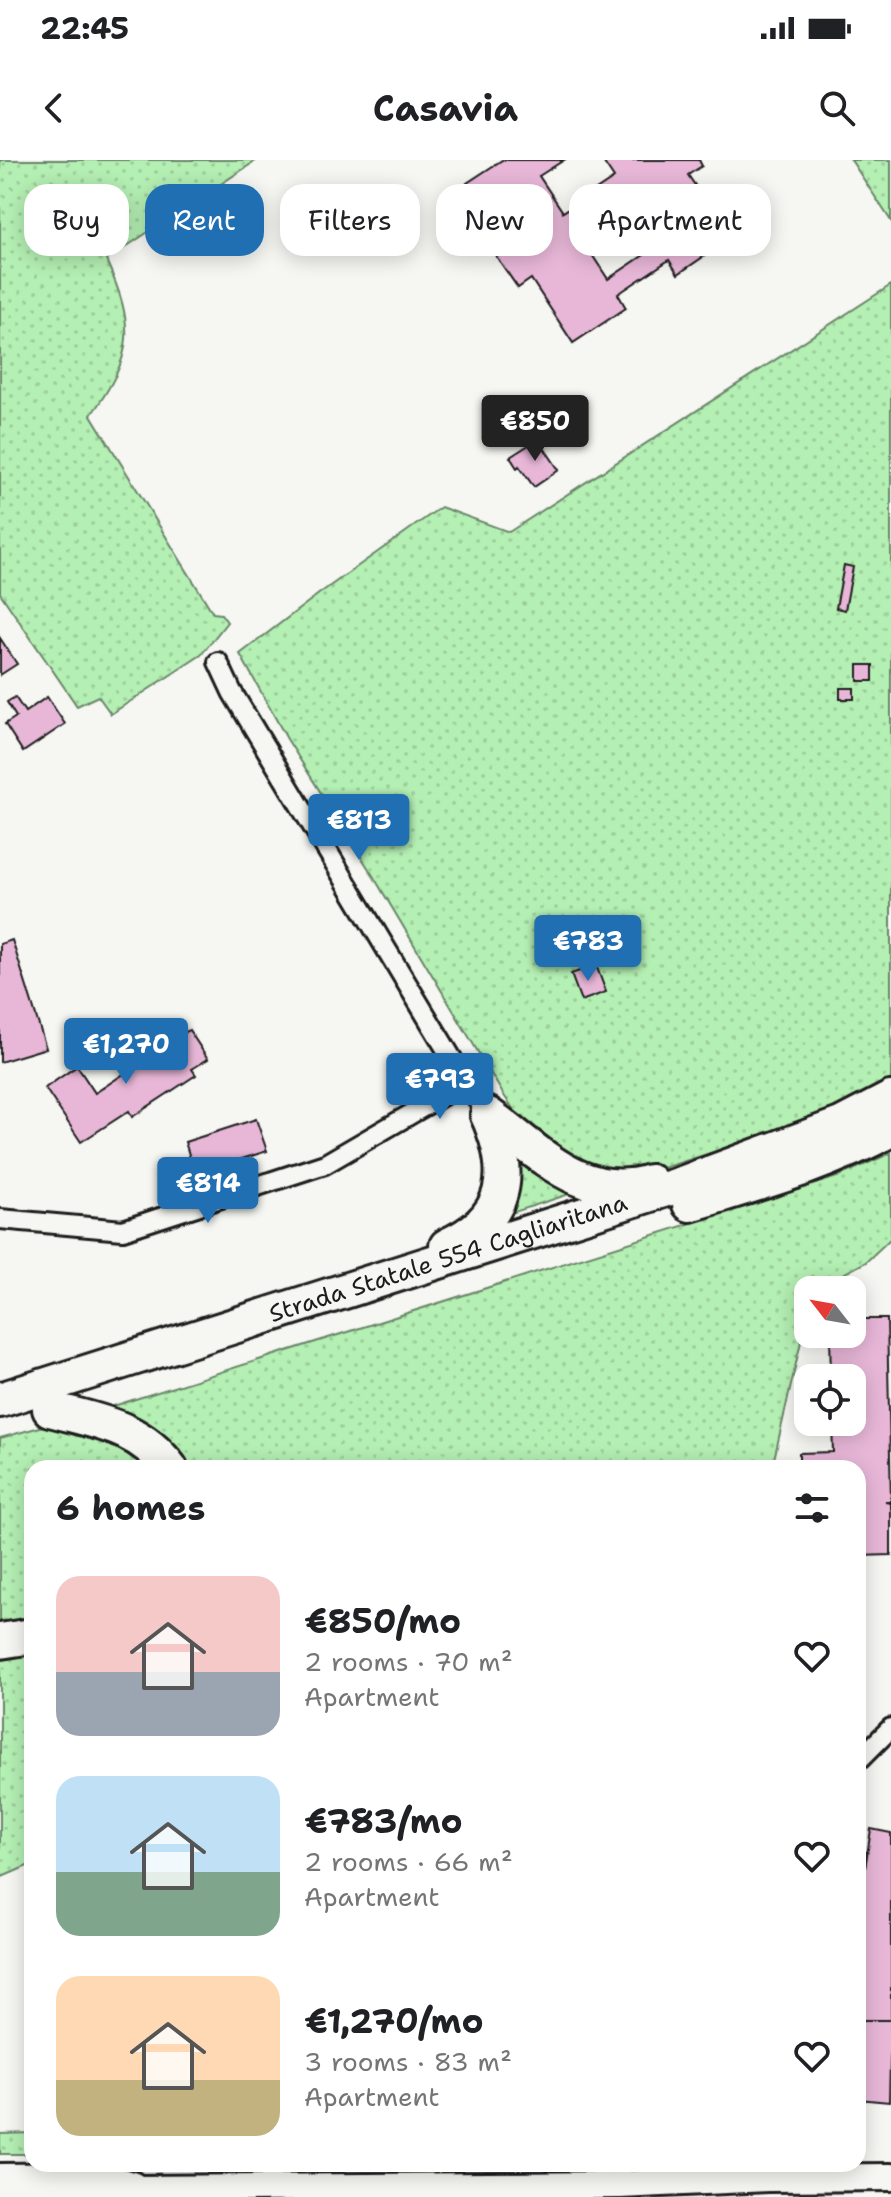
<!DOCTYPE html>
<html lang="en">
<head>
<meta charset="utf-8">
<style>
  :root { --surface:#fff; --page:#f6f6f6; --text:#202124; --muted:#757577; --accent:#1f6fb2 }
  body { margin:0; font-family:"Shantell Sans",sans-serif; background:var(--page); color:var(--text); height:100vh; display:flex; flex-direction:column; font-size:30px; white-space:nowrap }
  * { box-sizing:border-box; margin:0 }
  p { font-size:26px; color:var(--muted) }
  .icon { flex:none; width:44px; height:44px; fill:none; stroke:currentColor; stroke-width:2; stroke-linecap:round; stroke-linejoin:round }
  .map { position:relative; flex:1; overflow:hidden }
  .details { position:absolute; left:24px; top:1300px; width:842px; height:712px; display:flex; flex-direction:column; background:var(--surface); border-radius:24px; box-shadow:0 4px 20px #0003 }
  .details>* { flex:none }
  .banner { position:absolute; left:24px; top:24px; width:844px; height:72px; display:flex; gap:16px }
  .needle { width:52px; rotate:301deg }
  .fabs { position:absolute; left:794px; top:1116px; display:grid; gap:16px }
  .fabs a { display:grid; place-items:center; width:72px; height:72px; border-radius:16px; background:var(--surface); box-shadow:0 4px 20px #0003; font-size:40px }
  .price { position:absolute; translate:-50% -68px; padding:0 18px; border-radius:8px; background:var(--accent); color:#fff; font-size:26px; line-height:52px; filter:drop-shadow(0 2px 4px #0008) }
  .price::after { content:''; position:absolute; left:50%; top:48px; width:24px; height:18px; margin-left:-12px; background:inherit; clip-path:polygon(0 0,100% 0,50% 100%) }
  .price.on { background:#222; color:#fff }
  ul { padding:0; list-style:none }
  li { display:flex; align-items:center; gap:24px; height:200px; padding:0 32px }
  li span { display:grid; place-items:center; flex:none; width:224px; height:160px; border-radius:24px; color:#555 }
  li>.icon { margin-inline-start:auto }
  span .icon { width:96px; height:96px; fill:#fffc; stroke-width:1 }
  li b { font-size:34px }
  h2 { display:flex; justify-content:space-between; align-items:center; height:96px; padding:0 32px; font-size:34px }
  .chip { padding:0 28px; border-radius:24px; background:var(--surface); box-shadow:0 4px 20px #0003; font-size:28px; line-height:72px }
  .chip.on { background:var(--accent); color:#fff }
  .status { display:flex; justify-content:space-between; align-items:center; height:56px; padding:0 40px; background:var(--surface); direction:ltr }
  .status svg { height:22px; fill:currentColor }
  header { display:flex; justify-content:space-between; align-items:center; height:104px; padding:0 32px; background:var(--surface); font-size:36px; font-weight:700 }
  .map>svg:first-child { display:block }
  .grass { fill:url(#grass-dots); stroke:#688668; stroke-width:2 }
  .building { fill:#e8b7d8; stroke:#1c1c1c; stroke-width:2; fill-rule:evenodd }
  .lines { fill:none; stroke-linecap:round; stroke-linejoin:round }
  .street-casing { stroke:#1c1c1c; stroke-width:24 }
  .secondary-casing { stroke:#1c1c1c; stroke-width:32 }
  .highway-casing { stroke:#1c1c1c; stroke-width:40 }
  .street { stroke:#f6f6f2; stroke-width:18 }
  .secondary { stroke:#f6f6f2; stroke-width:26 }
  .highway { stroke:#f6f6f2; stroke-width:34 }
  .labels { text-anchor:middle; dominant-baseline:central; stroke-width:6; stroke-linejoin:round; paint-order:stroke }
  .street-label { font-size:24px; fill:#1c1c1c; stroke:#f6f6f2 }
</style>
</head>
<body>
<div class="status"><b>22:45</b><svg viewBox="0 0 49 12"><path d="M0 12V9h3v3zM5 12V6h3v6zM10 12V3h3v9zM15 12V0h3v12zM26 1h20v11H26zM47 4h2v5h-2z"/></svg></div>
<header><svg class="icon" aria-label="back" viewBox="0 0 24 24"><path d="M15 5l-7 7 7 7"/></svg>Casavia<svg class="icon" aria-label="search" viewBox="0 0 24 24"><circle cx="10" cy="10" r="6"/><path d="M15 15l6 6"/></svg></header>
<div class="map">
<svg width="891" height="2037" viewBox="0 0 891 2037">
  <defs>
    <pattern id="grass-dots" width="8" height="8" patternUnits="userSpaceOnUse" patternTransform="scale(2)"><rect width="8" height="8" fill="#b4efb3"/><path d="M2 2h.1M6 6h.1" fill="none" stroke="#9acc99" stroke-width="1.8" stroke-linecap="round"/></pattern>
  </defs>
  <rect width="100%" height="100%" fill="#f6f6f2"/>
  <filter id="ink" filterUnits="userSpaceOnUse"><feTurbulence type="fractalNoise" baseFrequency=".0125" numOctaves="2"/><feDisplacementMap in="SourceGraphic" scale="16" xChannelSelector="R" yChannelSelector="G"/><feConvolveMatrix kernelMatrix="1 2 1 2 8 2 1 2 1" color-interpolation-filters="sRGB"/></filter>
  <g filter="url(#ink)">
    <g class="grass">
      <path d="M 0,0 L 257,0 L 106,100 C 136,166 134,196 91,255 L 213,453 L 221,454 L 227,462 L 201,495 L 111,554 L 98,536 L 77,546 L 0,433 Z"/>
      <polygon points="851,0 891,0 891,61"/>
      <polygon points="891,125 891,925 839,952 638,1016 593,1012 529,972 503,934 372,714 287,579 240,494 320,433 441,347 509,372"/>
      <polygon points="499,976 588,1028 496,1058"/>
      <polygon points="891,993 891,1078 866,1102 813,1130 808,1130 808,1151 772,1308 188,1308 172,1284 107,1248 837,1017"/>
      <polygon points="51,1264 82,1266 138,1295 146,1308 32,1308 32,1465 0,1469 0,1278"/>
      <polygon points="32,1495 32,1704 0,1718 0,1500"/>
      <polygon points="32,1973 32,1994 0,1994 0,1974"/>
    </g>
    <g class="building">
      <path d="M 502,0 L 564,0 L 539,16 L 563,52 L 614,18 L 602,0 L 699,0 L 702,6 L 688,15 L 731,78 L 678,114 L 669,100 L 618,134 L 626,148 L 573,183 L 531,119 L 518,128 L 496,96 L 510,87 L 467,23 ZM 636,50 L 659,85 L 608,119 L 585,84 Z"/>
      <polygon points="512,239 519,250 494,267 487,256"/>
      <polygon points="538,279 559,310 534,327 519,306 517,308 510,297"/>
      <polygon points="844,405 853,407 845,450 836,448"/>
      <polygon points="0,478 17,504 0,515"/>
      <rect x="858" y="505" width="15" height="16"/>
      <rect x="840" y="528" width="14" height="11"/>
      <polygon points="15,537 25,552 47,537 65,564 23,592 5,564 16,557 7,542"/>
      <polygon points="12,780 46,888 0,902 0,784"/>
      <polygon points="596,805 606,832 581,841 571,814"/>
      <polygon points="189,870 208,899 192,909 196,915 132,957 129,951 81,982 45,928 77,906 95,933 131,909 119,891 133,882 144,900"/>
      <polygon points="256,959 267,991 195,1014 185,982"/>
      <polygon points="852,1159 887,1159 891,1342 885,1342 891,1343 891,1395 858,1396 858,1308 799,1308 799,1293 833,1292 832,1262 852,1262 852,1218 831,1218 830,1174 852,1174"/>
      <polygon points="871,1669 891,1673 891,1860 858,1860 858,1715 864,1715"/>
      <polygon points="858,1690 867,1692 864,1715 858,1715"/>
      <polygon points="858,1860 891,1860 889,1942 858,1939"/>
      <rect x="419" y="2004" width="35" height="4"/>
    </g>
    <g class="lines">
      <defs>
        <g id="street">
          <polyline points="218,502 232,532 466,922"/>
          <polyline points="0,1059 123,1070 325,1004 466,922 488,955"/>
          <polyline points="858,1601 891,1568"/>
          <polyline points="620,2025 622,2004"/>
        </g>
        <polyline id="secondary" points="131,2029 620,2025 768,2018 891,2017"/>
        <g id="highway">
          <path d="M 488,955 C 537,989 581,1043 650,1022"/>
          <path d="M 690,1044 C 758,1023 828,1004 891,969"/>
          <path d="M 447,1086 C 508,1059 514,1014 488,955"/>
          <path id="s1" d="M 0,1240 L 679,1025 L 841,965 L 891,939"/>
          <path d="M 50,1249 C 98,1262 138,1266 170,1308"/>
          <polyline points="0,1481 32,1476"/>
          <polyline points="0,2021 101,2020 131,2029"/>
        </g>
      </defs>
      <use href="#street" class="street-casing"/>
      <use href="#secondary" class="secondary-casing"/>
      <use href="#highway" class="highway-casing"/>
      <use href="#street" class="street"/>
      <use href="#secondary" class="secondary"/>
      <use href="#highway" class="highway"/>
    </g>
  </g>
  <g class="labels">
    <g class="street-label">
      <text stroke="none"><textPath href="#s1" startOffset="470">Strada Statale 554 Cagliaritana</textPath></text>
    </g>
  </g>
</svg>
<div class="fabs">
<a><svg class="needle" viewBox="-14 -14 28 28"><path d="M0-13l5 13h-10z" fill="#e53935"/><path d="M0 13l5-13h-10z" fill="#757577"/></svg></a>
<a><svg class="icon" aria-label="locate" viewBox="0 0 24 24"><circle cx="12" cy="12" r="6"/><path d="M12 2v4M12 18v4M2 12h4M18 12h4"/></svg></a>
</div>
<b class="price on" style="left:535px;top:303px">€850</b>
<b class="price" style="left:359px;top:702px">€813</b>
<b class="price" style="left:588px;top:823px">€783</b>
<b class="price" style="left:126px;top:926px">€1,270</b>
<b class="price" style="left:440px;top:961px">€793</b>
<b class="price" style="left:208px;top:1065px">€814</b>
<div class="banner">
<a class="chip">Buy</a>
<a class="chip on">Rent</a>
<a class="chip">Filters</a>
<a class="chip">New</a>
<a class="chip">Apartment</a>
</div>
<section class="details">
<h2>6 homes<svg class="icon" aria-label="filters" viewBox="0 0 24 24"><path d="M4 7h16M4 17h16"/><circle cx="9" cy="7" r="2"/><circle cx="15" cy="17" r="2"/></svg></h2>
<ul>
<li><span style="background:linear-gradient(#f6c9c9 60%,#9aa5b1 0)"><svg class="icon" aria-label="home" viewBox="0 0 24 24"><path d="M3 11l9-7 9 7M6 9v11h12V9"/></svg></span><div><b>€850/mo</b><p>2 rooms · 70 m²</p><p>Apartment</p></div><svg class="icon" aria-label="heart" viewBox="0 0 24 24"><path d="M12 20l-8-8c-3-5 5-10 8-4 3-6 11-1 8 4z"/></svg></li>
<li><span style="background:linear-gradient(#bfe0f5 60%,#7fa58c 0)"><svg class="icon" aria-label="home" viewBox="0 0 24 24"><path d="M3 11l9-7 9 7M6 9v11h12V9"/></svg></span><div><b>€783/mo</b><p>2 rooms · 66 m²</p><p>Apartment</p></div><svg class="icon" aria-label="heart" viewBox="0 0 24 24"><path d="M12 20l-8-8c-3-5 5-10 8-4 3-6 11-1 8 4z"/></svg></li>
<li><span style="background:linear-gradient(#ffd9b3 65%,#c2b280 0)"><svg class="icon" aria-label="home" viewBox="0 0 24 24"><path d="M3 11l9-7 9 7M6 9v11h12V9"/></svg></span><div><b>€1,270/mo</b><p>3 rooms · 83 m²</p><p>Apartment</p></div><svg class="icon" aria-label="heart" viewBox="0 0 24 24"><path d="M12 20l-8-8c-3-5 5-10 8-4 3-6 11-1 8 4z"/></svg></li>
</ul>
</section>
</div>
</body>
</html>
